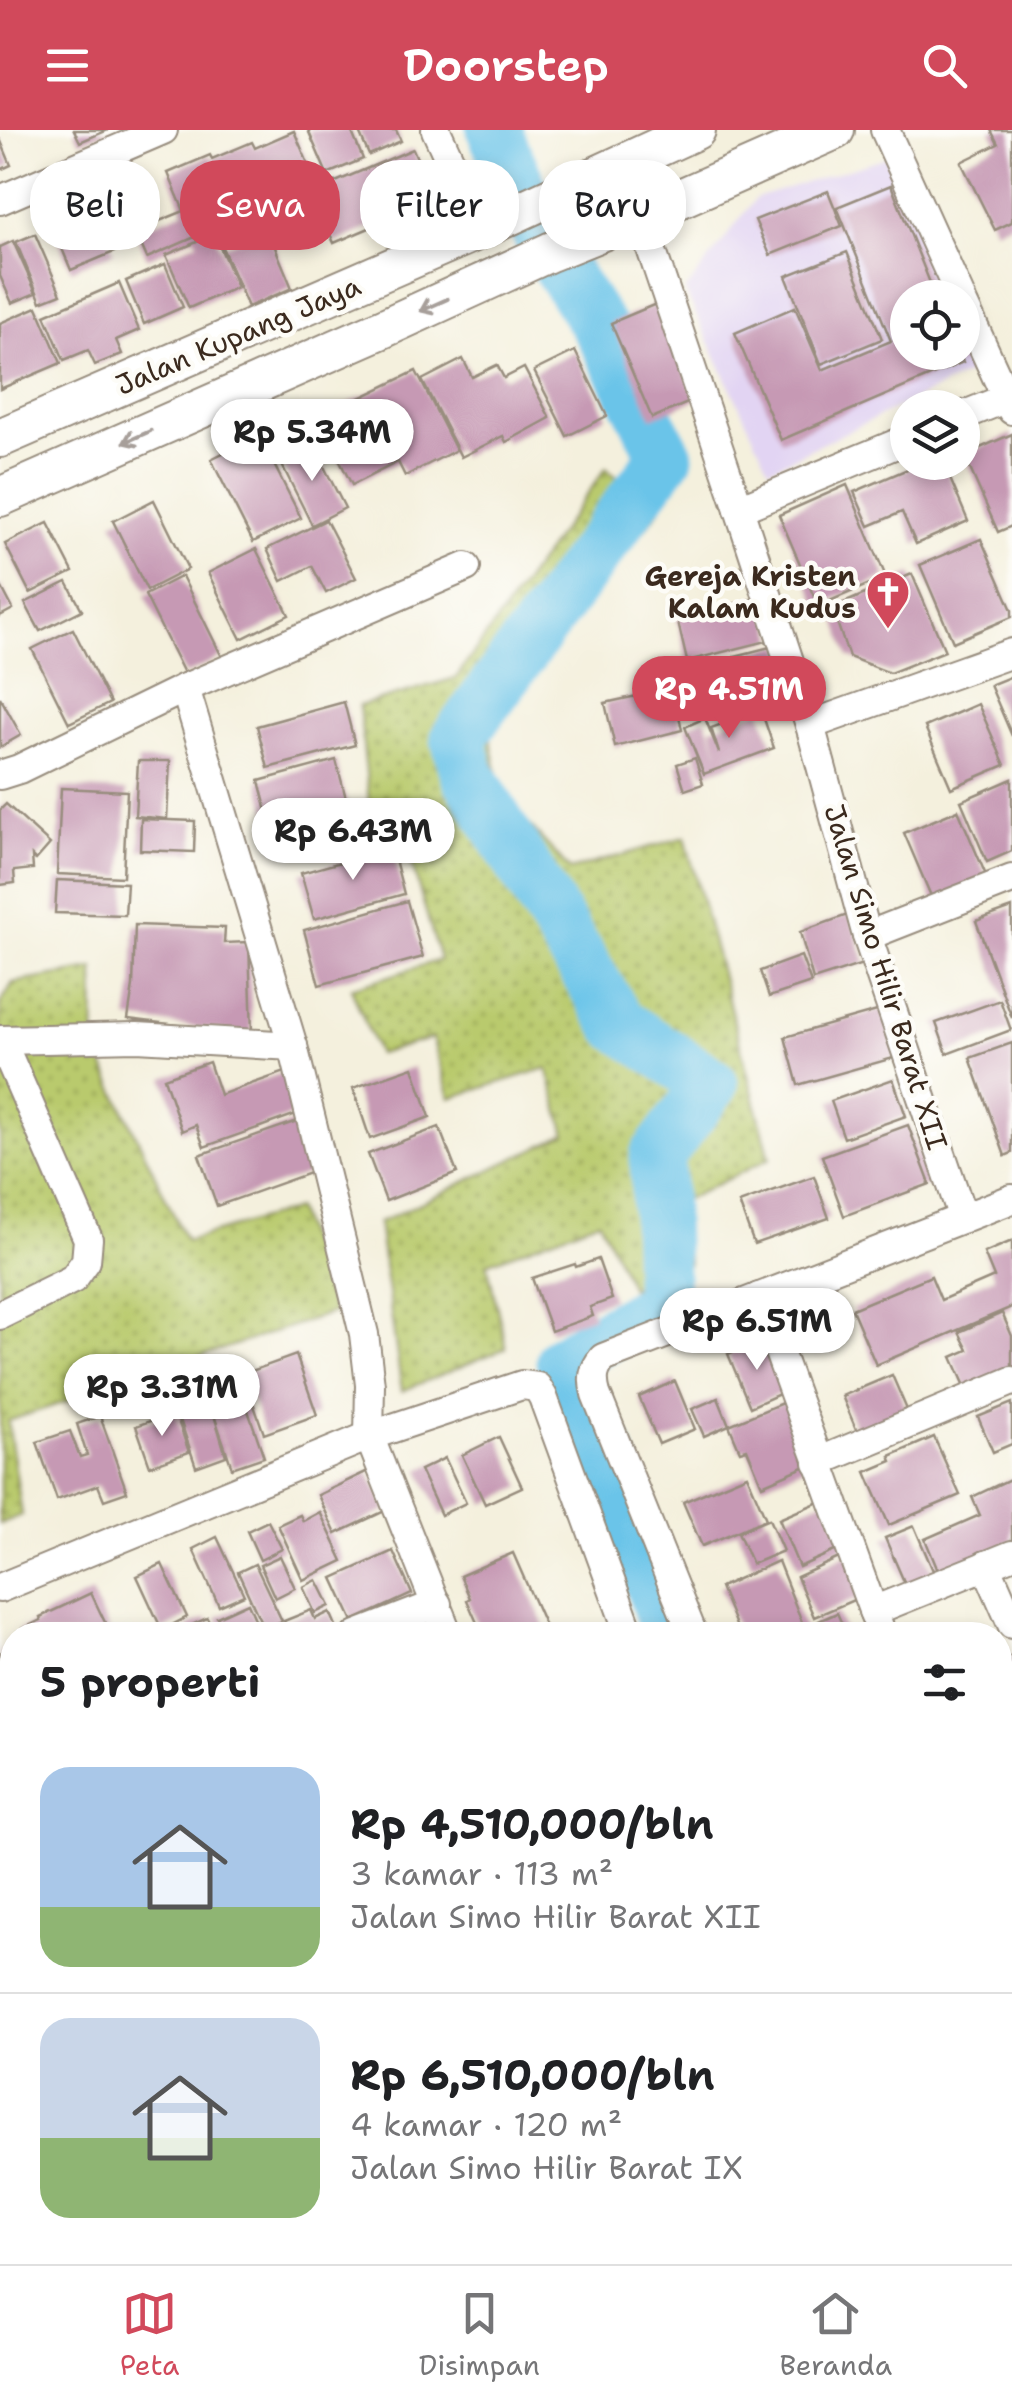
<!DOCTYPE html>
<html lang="id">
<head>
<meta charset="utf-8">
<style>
  :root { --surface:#fff; --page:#f2f2f2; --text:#202124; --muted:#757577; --line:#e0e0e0; --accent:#d1495b }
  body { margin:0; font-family:"Shantell Sans",sans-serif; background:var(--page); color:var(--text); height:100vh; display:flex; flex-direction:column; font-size:38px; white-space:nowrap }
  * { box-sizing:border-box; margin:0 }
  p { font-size:32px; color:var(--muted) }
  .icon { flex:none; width:55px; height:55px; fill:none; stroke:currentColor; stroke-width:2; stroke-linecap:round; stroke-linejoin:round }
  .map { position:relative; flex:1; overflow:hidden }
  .panel { position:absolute; left:0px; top:1492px; width:1012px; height:642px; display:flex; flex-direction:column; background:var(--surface); border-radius:40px 40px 0 0; box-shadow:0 5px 15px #0003 }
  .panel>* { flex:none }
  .hud { position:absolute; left:30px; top:30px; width:952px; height:90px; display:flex; gap:20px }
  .tools { position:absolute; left:890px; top:150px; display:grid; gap:20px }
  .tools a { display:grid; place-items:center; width:90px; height:90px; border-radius:50%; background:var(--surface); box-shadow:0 5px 15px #0003; font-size:50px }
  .price { position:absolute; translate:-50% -85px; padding:0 22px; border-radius:35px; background:#fff; color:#222; font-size:32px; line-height:65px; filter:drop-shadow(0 2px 5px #0008) }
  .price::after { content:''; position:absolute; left:50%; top:60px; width:30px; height:22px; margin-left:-15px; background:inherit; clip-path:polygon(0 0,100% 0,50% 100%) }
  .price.on { background:var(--accent); color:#fff }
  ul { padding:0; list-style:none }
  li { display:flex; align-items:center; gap:30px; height:250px; padding:0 40px }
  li+li { border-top:2px solid var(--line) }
  li span { display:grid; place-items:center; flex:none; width:280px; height:200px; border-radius:30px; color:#555 }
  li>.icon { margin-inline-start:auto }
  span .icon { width:120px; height:120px; fill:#fffc; stroke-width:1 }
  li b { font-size:42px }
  h2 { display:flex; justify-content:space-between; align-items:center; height:120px; padding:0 40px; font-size:42px }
  .chip { padding:0 35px; border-radius:40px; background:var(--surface); box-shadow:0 5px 15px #0003; font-size:35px; line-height:90px }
  .chip.on { background:var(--accent); color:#fff }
  header { display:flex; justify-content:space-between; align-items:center; height:130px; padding:0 40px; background:var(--accent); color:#fff; font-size:45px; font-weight:600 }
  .dock { display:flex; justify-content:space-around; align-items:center; height:140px; border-top:2px solid var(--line); background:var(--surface); font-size:28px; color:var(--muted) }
  .dock a { display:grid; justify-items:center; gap:5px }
  .dock .on { color:var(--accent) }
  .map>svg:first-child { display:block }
  .built { fill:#e2d4f3 }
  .grass { fill:url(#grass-dots); stroke:#7a7a46; stroke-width:2.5 }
  .pitch { fill:#b9ca6d; stroke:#7a7a46; stroke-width:2.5 }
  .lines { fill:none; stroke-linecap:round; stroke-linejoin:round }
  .river { stroke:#6bc4e9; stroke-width:55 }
  .building { fill:#c699b4 }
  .minor-casing { stroke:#988d7e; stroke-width:32 }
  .secondary-casing { stroke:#988d7e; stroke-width:42 }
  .minor { stroke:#fff; stroke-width:28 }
  .secondary { stroke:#fff; stroke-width:38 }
  .oneway { stroke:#a79f9a }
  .labels { text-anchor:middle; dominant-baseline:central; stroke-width:9; stroke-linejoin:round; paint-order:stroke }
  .street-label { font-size:28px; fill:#3b2a1e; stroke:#fdfcf7 }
  .poi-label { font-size:28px; font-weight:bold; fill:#3b2a1e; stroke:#fdfcf7; text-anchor:end }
</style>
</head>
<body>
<header><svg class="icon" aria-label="menu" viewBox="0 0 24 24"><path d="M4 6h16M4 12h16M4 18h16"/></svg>Doorstep<svg class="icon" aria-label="search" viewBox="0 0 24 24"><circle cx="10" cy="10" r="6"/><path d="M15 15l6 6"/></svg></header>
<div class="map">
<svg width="1012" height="2134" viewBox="0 0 1012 2134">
  <defs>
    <pattern id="grass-dots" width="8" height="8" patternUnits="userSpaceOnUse" patternTransform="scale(2.5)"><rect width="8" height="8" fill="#b9ca6d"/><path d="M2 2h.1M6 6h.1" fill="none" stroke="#98a459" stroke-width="1.8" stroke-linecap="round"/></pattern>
  </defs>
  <rect width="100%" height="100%" fill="#fdfcf7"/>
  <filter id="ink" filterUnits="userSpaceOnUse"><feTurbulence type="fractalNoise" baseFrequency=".01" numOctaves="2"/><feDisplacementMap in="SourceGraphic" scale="20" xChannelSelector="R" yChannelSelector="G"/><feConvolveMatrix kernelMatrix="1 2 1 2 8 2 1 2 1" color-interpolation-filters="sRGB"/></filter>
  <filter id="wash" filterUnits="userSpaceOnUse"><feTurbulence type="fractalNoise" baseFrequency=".0048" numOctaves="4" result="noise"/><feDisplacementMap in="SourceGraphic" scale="40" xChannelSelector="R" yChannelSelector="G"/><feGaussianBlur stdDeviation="2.25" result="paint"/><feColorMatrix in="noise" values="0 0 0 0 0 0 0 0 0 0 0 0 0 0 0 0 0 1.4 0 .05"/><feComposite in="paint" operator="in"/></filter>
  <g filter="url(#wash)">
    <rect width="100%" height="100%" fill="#f4f0dd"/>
    <polygon class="built" points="887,27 952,167 908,168 908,222 962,222 963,189 984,236 769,339 685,161 756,68"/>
    <g class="grass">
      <polygon points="606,338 659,381 488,597 502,665 570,740 685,707 770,1028 675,1075 689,1134 631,1158 599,1090 487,1133 506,1218 402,1261 378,1093 566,1004 547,938 450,968 432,908 378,924 351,858 440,830 399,690 371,691 359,576 456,548"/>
      <polygon points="94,839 95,918 186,1111 296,1079 334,1182 8,1291 22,1385 0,1394 0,874 13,853"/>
    </g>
    <polygon class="pitch" points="12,2023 12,2121 2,2125 0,2120 0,2028"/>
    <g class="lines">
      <g class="river">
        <polyline points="494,0 542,110 603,204 666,326 458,608 468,645 619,894 711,954 657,1026 662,1173 563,1231 606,1320 669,1505"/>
        <polyline points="903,2122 907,2134"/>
      </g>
    </g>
    <g id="blocks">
      <g class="building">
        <polygon points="74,0 108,0 80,12"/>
        <polygon points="308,0 351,0 363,29 327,44"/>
        <polygon points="358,0 396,0 401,11 369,25"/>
        <polygon points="991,0 1012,0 1012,92 995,100 961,32 998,14"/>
        <polygon points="294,1 319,59 413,19 435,70 334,113 312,62 214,103 237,157 189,178 166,125 197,112 195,107 147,128 135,101 184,81 168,43 210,25 212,29 252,12 255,18"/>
        <polygon points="0,9 11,35 0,40"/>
        <polygon points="891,55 936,168 908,168 908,222 959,222 963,232 781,310 735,203 795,177 822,240 891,211 837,77"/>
        <polygon points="828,61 842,96 770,125 755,90"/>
        <polygon points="95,79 114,122 71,140 53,97"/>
        <polygon points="267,98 292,158 248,177 222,117"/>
        <polygon points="35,104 61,164 41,172 16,112"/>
        <polygon points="13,111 36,163 12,173 0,146 0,117"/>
        <polygon points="847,122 882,209 821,234 786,146"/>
        <polygon points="165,134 183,177 144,194 126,151"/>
        <polygon points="119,153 139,200 116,210 122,224 95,235 88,220 64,230 45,185"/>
        <polygon points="656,174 697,269 652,288 611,193"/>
        <polygon points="37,177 61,233 0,259 0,193"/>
        <polygon points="575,221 607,286 567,306 534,241"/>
        <polygon points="463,229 472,247 497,235 504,248 524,238 550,288 506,312 503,306 461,327 422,250"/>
        <polygon points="416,241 456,320 405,346 398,332 352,355 318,288"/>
        <polygon points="1012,304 1012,396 998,402 964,325"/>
        <polygon points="259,305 301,388 253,412 211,329"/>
        <polygon points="312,313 345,378 312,395 279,329"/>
        <polygon points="924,332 943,332 968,391 916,414 902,382 869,396 854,362"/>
        <polygon points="847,355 886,447 818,476 779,385"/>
        <polygon points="154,370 188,439 147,460 113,391"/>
        <polygon points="326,390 356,448 326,463 312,436 282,451 267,419"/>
        <polygon points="48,393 73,442 30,463 5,414"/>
        <polygon points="981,409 1012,480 1012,487 953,512 920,435"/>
        <polygon points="256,419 289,485 241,509 208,443"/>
        <polygon points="912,444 945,521 890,543 849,527 832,478"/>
        <polygon points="182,446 222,527 185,545 145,465"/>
        <polygon points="67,452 82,480 40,501 25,473"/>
        <polygon points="0,454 13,479 0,486"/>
        <polygon points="764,466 775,509 687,531 677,488"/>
        <polygon points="73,499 110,573 69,593 32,519"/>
        <polygon points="782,514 787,536 741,548 735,526"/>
        <polygon points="731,532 736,554 718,558 721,571 707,575 704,562 691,565 686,543"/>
        <polygon points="1012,546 1012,606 990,555"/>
        <polygon points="673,558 682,600 615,617 605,573"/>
        <polygon points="0,567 21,605 0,617"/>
        <polygon points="344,572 355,615 268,638 257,596"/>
        <polygon points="978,574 1005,635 951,658 925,597"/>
        <polygon points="761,580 774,618 704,644 685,597 705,588 719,623 711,598"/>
        <polygon points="695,628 703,654 685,660 677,634"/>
        <polygon points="336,630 348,676 271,697 259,651"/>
        <polygon points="138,631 170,631 167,689 135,686"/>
        <polygon points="1012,649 1012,721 987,732 961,671"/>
        <polygon points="61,658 127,661 123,747 57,744"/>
        <polygon points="6,674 50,714 36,730 32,726 33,739 14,741 15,753 0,755 0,680"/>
        <polygon points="958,680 988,750 934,773 904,703"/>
        <polygon points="141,689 195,691 194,722 140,720"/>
        <polygon points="392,718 404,764 314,789 301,743"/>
        <polygon points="57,750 127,753 125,785 55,783"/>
        <polygon points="407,771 423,827 319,855 304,800"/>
        <polygon points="1012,778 1012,888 976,791"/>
        <polygon points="850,784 866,833 813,850 800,802"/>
        <polygon points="135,795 225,798 224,813 249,812 252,904 128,889 133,856"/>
        <polygon points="801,826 811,853 769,867 760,841"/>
        <polygon points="1000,870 1011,900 947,924 936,893"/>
        <polygon points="884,879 897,927 798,955 785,907"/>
        <polygon points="1012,913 1012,1023 1005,1026 970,928"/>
        <polygon points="209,932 220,965 288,941 302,982 204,1017 196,995 182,1001 164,948"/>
        <polygon points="413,937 430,987 370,1009 353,958"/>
        <polygon points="893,949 906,986 844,1008 831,971"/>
        <polygon points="303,989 321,1039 217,1076 199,1025"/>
        <polygon points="908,995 930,1054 844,1086 822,1026"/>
        <polygon points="439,997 457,1043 386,1071 368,1024"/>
        <polygon points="814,1046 829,1088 754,1114 739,1073"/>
        <polygon points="1012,1111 1012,1177 876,1235 852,1179 931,1146 941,1170 994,1147 984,1123"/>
        <polygon points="598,1129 612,1169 590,1177 593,1186 551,1201 532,1148 575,1134 576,1137"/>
        <polygon points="1002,1183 1012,1206 1012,1246 969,1265 952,1227 968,1220 959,1202"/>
        <polygon points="763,1209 786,1261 750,1277 728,1224"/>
        <polygon points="296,1225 317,1285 264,1304 243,1244"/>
        <polygon points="892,1245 911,1289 861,1311 842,1266"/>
        <polygon points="675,1251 695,1299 659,1314 639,1267"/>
        <polygon points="240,1257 264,1327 232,1338 214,1285 226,1326 196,1337 177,1281"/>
        <polygon points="718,1268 729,1295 787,1271 813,1333 762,1355 747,1319 740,1321 729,1295 704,1306 692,1279"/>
        <polygon points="1012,1273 1012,1314 993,1322 978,1287"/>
        <polygon points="175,1282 189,1322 150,1336 136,1296"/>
        <polygon points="100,1286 127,1362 104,1370 98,1355 57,1370 37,1312 70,1301 80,1327 87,1325 77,1294"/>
        <polygon points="499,1307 522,1357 485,1374 462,1325"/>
        <polygon points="934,1307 960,1365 889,1395 866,1342 892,1331 890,1326"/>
        <polygon points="445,1328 466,1373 441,1385 420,1340"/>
        <polygon points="368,1341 387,1380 336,1404 318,1365"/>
        <polygon points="747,1345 766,1389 702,1416 683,1372"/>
        <polygon points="1012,1348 1012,1411 939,1443 925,1409 980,1385 972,1367"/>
        <polygon points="826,1369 846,1416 799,1437 779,1389"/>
        <polygon points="320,1382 343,1431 303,1450 278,1395 300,1385 303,1391"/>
        <polygon points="769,1389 783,1421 752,1434 738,1402"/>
        <polygon points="268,1391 282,1419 260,1430 247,1401"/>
        <polygon points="914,1396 937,1450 909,1463 885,1408"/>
        <polygon points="217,1407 244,1465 219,1476 193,1419"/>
        <polygon points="393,1421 412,1464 353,1491 333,1448"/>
        <polygon points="513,1423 549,1505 476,1505 481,1502 467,1470 470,1468 460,1446"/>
        <polygon points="850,1423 863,1466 814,1487 797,1447"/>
        <polygon points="280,1426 295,1458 275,1468 260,1435"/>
        <polygon points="778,1431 807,1505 740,1505 720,1457"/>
        <polygon points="162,1434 187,1487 162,1500 137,1446"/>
        <polygon points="255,1434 282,1491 264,1499 238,1442"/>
        <polygon points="317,1450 330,1476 315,1483 303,1457"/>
        <polygon points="91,1463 111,1505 20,1505 18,1501 41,1490 40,1487"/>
        <polygon points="248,1473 262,1505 225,1505 217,1487"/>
        <polygon points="311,1480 315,1489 330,1482 340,1505 290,1505 284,1491"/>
        <polygon points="837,1483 847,1505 817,1505 812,1494"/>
        <polygon points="207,1488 215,1505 191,1505 187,1497"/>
        <polygon points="432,1491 438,1505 401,1505"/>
        <polygon points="12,1516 12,1549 0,1523"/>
        <rect x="1000" y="1527" width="12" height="92"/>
        <polygon points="12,1577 12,1609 1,1581"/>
        <polygon points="1012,1637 1012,1720 1000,1722 1000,1639"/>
        <polygon points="1012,1731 1012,1757 1009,1758 1000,1736"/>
        <polygon points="12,1750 12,1794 9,1796 0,1772 0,1755"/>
        <polygon points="12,1811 12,1841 2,1845 9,1861 0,1865 0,1817"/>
        <polygon points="1000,1861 1012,1887 1000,1893"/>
        <polygon points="12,1865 12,1884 4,1888 0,1871"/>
        <polygon points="12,1890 12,1904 7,1906 2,1894"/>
        <polygon points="12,1911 12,1962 3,1965 0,1958 0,1933 11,1929 5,1914"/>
        <polygon points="1012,1919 1012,1966 1000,1971 1000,1925"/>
        <polygon points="1012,1968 1012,1998 1001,1974"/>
        <polygon points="1000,2040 1012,2066 1012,2112 1000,2117"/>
        <polygon points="190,2122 215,2122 219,2134 189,2134 185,2125"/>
        <polygon points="227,2122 278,2122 278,2123 250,2134 232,2134"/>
        <polygon points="286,2122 289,2122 294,2134 257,2134"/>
        <polygon points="351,2122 369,2122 373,2134 342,2134 340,2126"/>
        <polygon points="376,2122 408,2122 412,2134 380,2134"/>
        <polygon points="545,2122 595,2122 599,2134 534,2134 531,2127"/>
        <polygon points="626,2122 675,2122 679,2134 630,2134"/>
        <polygon points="718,2122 756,2122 759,2134 722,2134"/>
        <polygon points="796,2122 840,2122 843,2130 834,2134 780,2134 778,2131"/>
      </g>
    </g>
  </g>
  <g filter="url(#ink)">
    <use href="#blocks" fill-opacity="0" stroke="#988d7e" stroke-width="2.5"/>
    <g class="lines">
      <defs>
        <g id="minor">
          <polyline points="436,0 481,99"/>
          <polyline points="885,0 961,168"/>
          <polyline points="0,70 163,0"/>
          <polyline points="640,86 739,379"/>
          <polyline points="962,171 1012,280"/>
          <polyline points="962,286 1007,268"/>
          <polyline points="908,309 739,379 810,595 867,806 963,1088"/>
          <polyline points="185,558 293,916 364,1204 370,1255 369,1306 448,1505"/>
          <polyline points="810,595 1012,523"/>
          <polyline points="0,645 19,639 185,558 466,437"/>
          <polyline points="867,806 1012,749"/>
          <polyline points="0,910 137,907 293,916"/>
          <polyline points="759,1167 882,1505"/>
          <polyline points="0,1185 73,1149 86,1131 88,1109 1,910"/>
          <polyline points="818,1332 1012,1251"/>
          <polyline points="986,1435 1012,1494"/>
          <polyline points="0,1458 369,1306 522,1255 537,1257 543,1267 630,1505"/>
          <polyline points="873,1481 1012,1425"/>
          <polyline points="357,1505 437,1474"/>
          <path d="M 693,1505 L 596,1264 C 592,1249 593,1240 603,1228 L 1012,1069"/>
          <polyline points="0,1649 12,1644"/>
          <polyline points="0,1702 12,1735"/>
          <polyline points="0,1813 12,1808"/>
          <polyline points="1000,1828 1012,1861"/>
          <polyline points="0,1988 12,1983"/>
          <polyline points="509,2122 514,2134"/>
          <polyline points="683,2122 687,2134"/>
          <polyline points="852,2122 857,2134"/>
          <polyline points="933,2122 938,2134"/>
          <polyline points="91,2134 121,2122"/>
        </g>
        <g id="secondary">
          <polyline points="0,308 481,99 696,0"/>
          <polyline points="0,367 384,198 550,122 640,86 835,0"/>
        </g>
      </defs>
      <use href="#minor" class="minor-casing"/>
      <use href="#secondary" class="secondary-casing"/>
      <use href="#minor" class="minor"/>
      <use href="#secondary" class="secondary"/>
    </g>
    <defs><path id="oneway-shaft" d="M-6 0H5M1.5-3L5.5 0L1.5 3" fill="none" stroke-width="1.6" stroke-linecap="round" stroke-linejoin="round" transform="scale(2.5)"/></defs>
    <g class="oneway">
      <use href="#oneway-shaft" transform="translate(434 175) rotate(156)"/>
      <use href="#oneway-shaft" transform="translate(137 307) rotate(156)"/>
    </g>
  </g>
  <defs>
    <symbol id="church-pin" viewBox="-11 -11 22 30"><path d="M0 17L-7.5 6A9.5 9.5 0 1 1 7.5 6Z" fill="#d1495b" stroke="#fdfcf7"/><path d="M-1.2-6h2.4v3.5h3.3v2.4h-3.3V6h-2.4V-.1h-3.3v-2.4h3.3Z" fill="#fff"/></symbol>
  </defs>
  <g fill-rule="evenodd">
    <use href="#church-pin" x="863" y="437" width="50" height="68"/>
  </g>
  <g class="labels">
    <g class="street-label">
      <text transform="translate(238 205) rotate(-23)">Jalan Kupang Jaya</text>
      <text transform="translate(886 847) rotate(73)">Jalan Simo Hilir Barat XII</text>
    </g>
    <g class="poi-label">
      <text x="856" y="446">Gereja Kristen<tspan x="856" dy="32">Kalam Kudus</tspan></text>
    </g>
  </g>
</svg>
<div class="tools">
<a><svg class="icon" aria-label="locate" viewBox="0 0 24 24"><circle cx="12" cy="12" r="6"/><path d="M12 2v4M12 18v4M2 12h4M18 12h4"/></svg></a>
<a><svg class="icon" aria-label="layers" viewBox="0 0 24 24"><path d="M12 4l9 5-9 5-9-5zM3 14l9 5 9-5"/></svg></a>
</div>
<b class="price" style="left:312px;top:354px">Rp 5.34M</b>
<b class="price on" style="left:729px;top:611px">Rp 4.51M</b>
<b class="price" style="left:353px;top:753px">Rp 6.43M</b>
<b class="price" style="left:757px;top:1243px">Rp 6.51M</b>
<b class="price" style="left:162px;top:1309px">Rp 3.31M</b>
<div class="hud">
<a class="chip">Beli</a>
<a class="chip on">Sewa</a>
<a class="chip">Filter</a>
<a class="chip">Baru</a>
</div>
<section class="panel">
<h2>5 properti<svg class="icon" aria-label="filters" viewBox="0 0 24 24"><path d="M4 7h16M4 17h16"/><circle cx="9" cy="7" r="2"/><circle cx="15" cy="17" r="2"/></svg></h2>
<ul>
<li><span style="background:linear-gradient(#a9c7e8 70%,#8fb573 0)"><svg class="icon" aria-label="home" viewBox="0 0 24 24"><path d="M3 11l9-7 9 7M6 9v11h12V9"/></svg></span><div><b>Rp 4,510,000/bln</b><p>3 kamar · 113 m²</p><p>Jalan Simo Hilir Barat XII</p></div></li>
<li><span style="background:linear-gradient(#c9d6e8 60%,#8fb573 0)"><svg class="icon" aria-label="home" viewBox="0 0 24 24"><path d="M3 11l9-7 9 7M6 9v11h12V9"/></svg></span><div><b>Rp 6,510,000/bln</b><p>4 kamar · 120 m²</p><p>Jalan Simo Hilir Barat IX</p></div></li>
</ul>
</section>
</div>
<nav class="dock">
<a class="on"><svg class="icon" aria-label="map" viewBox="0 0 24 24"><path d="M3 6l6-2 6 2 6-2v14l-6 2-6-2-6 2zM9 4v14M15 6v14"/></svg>Peta</a>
<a><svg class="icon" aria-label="saved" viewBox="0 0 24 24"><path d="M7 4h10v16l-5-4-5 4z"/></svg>Disimpan</a>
<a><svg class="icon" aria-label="home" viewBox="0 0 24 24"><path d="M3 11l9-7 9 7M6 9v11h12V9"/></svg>Beranda</a>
</nav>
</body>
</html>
